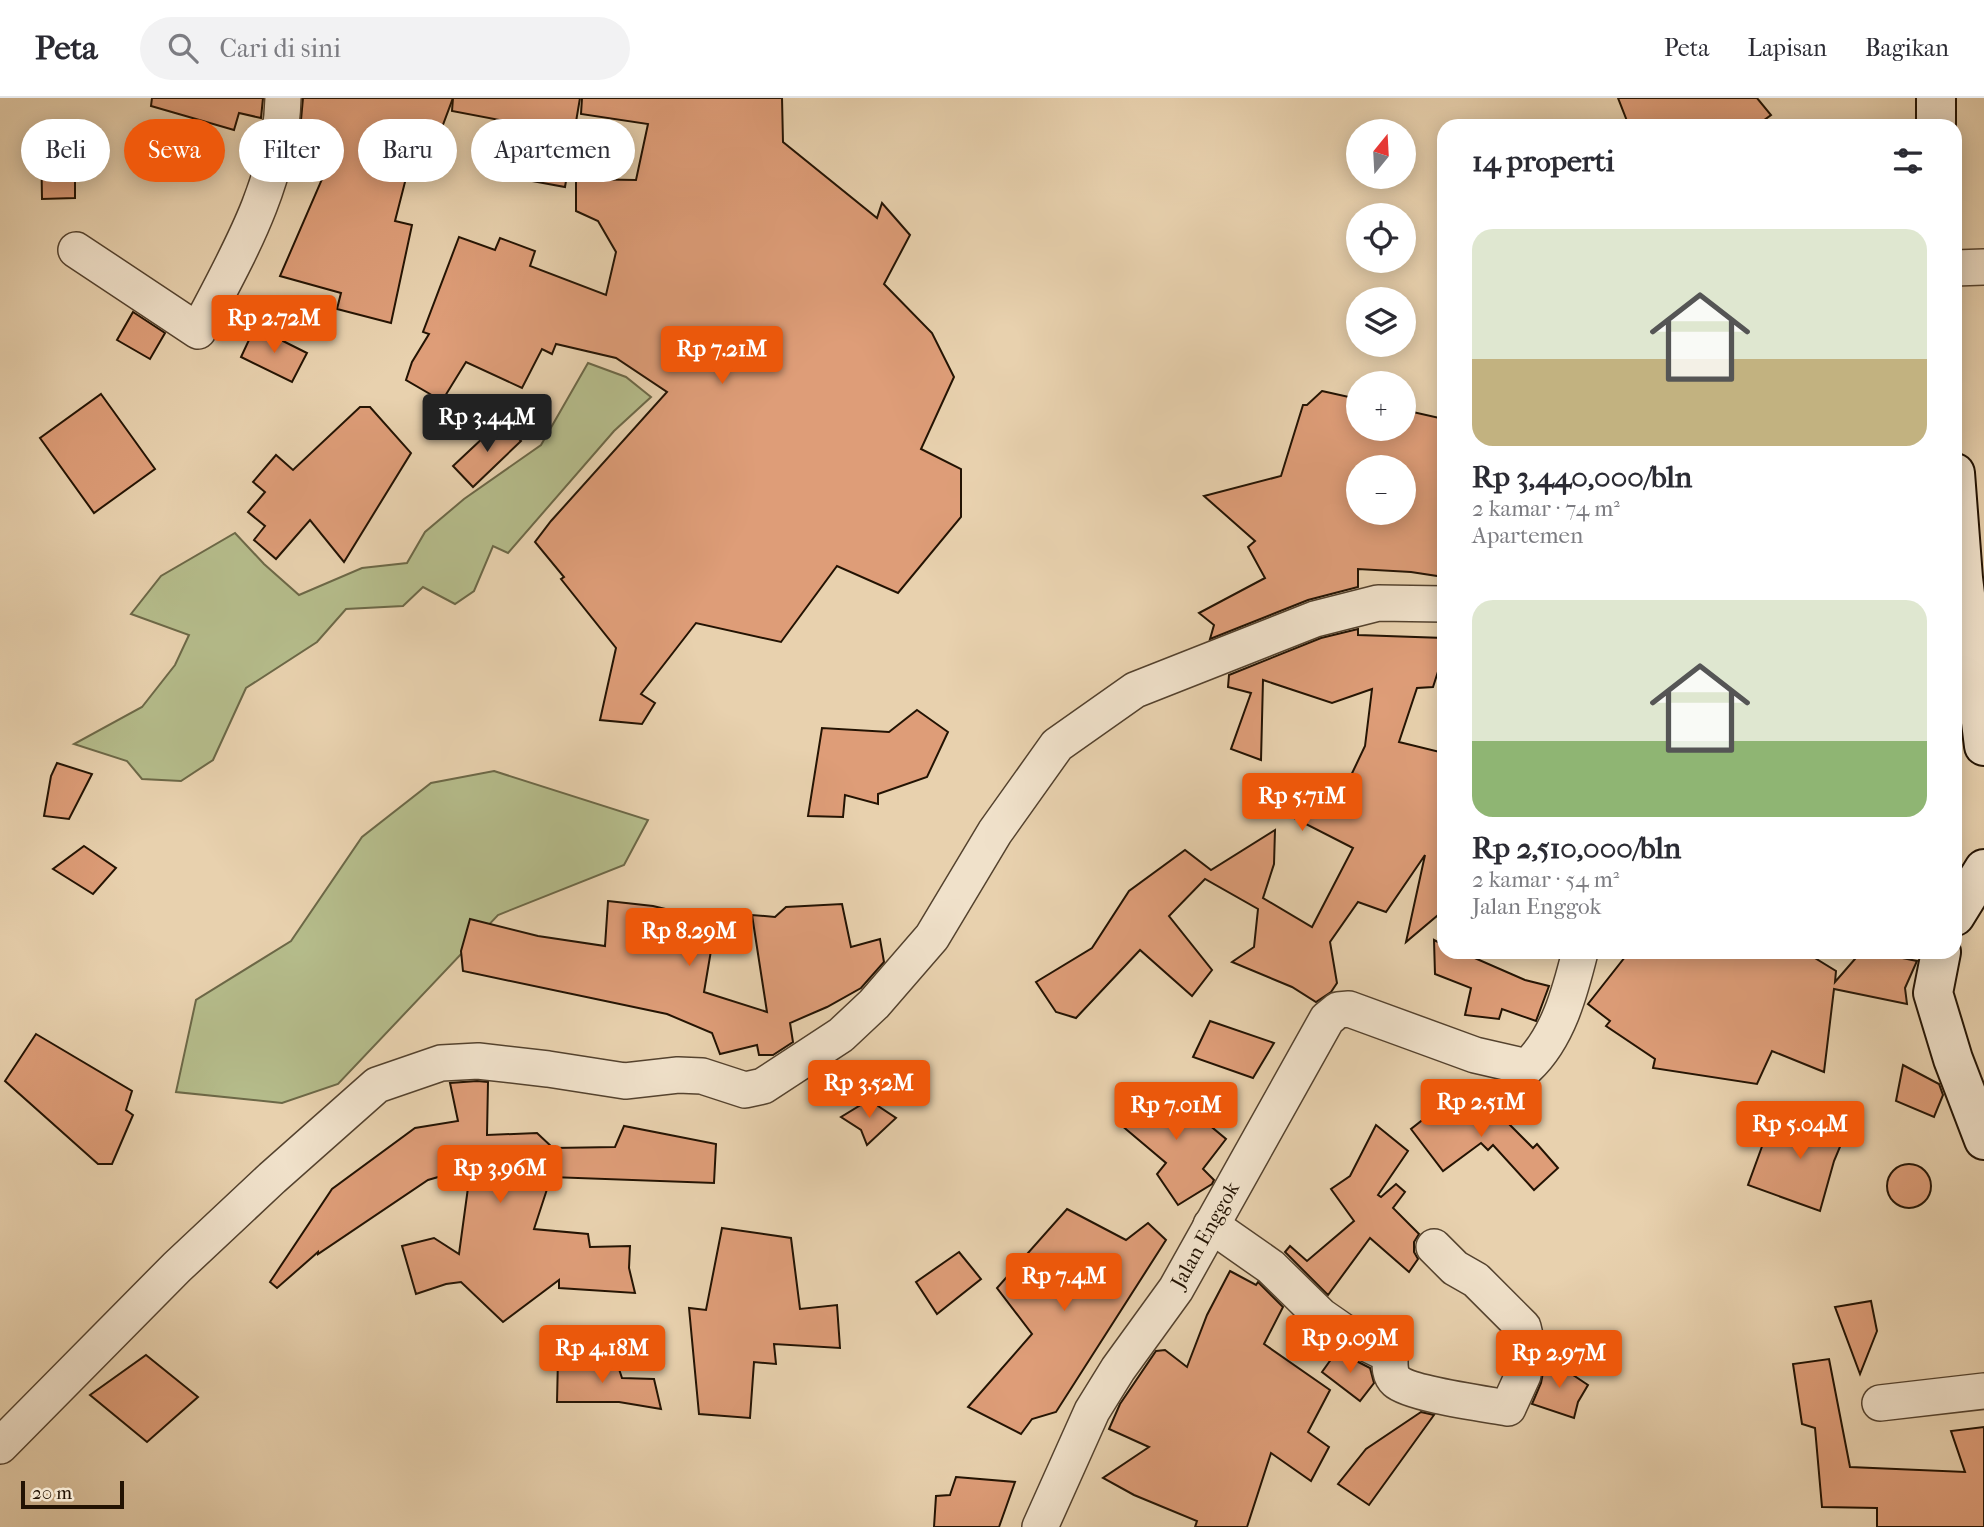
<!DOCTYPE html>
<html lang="id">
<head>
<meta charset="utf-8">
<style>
  :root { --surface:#fff; --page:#f2f2f3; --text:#2b2b33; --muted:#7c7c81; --line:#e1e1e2; --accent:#ea580c }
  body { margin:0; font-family:"IM FELL French Canon",serif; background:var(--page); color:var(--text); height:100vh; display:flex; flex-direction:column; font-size:26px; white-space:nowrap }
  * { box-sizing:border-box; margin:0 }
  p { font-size:23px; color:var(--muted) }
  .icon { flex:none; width:38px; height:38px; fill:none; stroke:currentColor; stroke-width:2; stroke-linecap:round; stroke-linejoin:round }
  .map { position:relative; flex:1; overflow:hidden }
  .drawer { position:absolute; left:1437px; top:21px; width:525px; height:840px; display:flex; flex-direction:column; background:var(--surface); border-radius:21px; box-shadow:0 4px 18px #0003 }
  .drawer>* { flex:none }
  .guide { position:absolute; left:21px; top:21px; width:665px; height:63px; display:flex; gap:14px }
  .needle { width:46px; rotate:18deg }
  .tools { position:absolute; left:1346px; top:21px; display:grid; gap:14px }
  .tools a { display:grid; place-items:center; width:70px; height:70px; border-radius:50%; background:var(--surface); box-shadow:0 4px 18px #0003; font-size:35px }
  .scale { position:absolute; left:21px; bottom:18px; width:103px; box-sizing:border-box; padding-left:7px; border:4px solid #231303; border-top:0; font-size:19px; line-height:24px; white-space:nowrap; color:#231303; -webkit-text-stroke:5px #f0e1ca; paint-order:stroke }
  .price { position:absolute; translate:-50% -60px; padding:0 16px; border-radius:7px; background:var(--accent); color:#fff; font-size:23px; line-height:46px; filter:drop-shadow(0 2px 4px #0008) }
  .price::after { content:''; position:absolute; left:50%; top:42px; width:21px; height:16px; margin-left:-10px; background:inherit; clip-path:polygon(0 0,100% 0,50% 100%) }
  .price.on { background:#222; color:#fff }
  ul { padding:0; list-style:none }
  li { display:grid; align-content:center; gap:14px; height:371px; padding:0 35px }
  li span { display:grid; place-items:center; height:217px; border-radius:21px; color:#555 }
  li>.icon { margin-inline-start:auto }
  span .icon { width:126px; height:126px; fill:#fffc; stroke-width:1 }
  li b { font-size:30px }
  h2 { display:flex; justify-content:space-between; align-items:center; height:84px; padding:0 35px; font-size:30px }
  .pill { padding:0 24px; border-radius:32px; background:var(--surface); box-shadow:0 4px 18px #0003; font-size:24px; line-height:63px }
  .pill.on { background:var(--accent); color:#fff }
  header { display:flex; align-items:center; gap:42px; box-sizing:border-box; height:98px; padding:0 35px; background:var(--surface); border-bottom:2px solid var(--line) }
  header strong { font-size:33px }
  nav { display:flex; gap:38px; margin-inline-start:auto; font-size:24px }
  .search { width:490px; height:63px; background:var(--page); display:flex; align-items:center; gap:18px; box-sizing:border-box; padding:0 24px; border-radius:38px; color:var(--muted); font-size:26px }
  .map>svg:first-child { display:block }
  .green { fill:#b5bc8b; stroke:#6c6847; stroke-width:2 }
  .building { fill:#de9d78; stroke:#231303; stroke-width:2; fill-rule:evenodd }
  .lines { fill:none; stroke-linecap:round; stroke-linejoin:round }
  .minor-casing { stroke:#54422e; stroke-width:38 }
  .secondary-casing { stroke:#231303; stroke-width:42 }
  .minor { stroke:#f0e1ca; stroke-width:35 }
  .secondary { stroke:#f0e1ca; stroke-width:38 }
  .labels { text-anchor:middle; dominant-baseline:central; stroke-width:6; stroke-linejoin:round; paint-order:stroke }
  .street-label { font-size:21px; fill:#231303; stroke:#f0e1ca }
</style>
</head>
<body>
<header>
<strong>Peta</strong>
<div class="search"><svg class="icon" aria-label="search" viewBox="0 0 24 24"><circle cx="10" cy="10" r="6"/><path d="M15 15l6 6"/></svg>Cari di sini</div>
<nav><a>Peta</a><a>Lapisan</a><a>Bagikan</a></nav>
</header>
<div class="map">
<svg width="1984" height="1429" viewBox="0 0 1984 1429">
  <rect width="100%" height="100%" fill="#e8d1ae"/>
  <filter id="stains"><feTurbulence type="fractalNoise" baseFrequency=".00286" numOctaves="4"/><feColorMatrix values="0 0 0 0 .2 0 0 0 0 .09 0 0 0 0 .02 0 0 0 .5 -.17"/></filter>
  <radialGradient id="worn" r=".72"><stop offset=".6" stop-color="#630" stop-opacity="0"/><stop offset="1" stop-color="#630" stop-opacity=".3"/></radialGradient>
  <g class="green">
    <polygon points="588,265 626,279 651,299 614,333 508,455 493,448 474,493 455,506 423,489 403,508 346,511 317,544 246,590 213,662 181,683 142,681 127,663 74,646 142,609 175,567 189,537 131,516 161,478 235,435 264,466 299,497 362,470 407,465 425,434 464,401 541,347"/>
    <polygon points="494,673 648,722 624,767 498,817 338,986 282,1005 176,994 196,902 291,843 362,739 431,685"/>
  </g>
  <g class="building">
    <polygon points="152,0 263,0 261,20 239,15 234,32 151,8"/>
    <polygon points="303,0 453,0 435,48 416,41 395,123 412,127 391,225 337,211 341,195 280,178 326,72 295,63 300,33"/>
    <polygon points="453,0 580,0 565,89 510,79 520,26 452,13"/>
    <polygon points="582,0 782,0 783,44 877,120 882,105 910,137 884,186 932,235 954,279 921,351 961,371 961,419 898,495 837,468 781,544 696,525 641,596 655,605 642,626 600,622 616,550 561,481 564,479 535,444 551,423 667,294 616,260 556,246 552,256 542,251 522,290 466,264 442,303 406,282 412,264 429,236 423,234 459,139 495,152 500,140 535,153 530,168 606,197 616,154 598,123 576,113 576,81 636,82 648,26 581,16"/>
    <polygon points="1618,0 1757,0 1771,17 1756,28 1629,28"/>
    <polygon points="41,39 75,39 75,100 42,101"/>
    <polygon points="133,214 165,235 150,261 117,242"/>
    <polygon points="255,229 307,255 292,284 241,259"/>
    <path d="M 1322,293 L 1358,301 L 1358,331 L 1404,331 L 1404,312 L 1444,321 L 1444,479 L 1411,474 L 1358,471 L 1358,489 L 1308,502 L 1210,541 L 1214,527 L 1199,515 L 1265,480 L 1248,449 L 1255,443 L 1204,398 L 1281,378 L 1303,307 L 1307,307 ZM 1358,369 L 1404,369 L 1404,415 L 1358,415 Z"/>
    <polygon points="101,296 155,371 94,415 40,340"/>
    <polygon points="360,309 370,309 411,355 344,464 310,422 276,461 254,442 265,428 248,414 265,394 253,384 276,357 293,372"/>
    <polygon points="501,323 521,343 473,389 453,368"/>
    <polygon points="1358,531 1358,537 1444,540 1444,555 1433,589 1417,590 1399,644 1444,655 1444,812 1406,844 1425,757 1386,814 1358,804 1330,844 1337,885 1331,894 1316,904 1292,889 1232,864 1254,849 1258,811 1205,781 1169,818 1212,872 1192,898 1140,852 1076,920 1056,914 1036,884 1092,850 1129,793 1185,752 1211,772 1275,732 1274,766 1263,800 1312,829 1353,750 1294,720 1346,688 1365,648 1372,591 1332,605 1263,582 1261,662 1231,651 1251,595 1228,589 1229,577 1321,540"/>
    <polygon points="917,612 948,634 927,679 878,696 878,706 845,697 843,719 808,718 822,630 889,634"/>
    <polygon points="57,665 92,676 69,721 44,718 51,678"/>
    <polygon points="84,748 116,770 93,796 53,771"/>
    <polygon points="608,803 653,808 716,823 704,894 767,914 752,817 775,819 786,809 842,806 851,849 880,841 884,864 861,890 827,909 790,925 793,944 773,957 759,957 757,947 720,956 712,935 667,916 463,873 461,853 470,821 538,838 605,848"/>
    <polygon points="1434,842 1444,847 1444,854 1461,854 1525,882 1549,888 1536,923 1502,911 1499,921 1465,917 1471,890 1435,876"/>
    <polygon points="1629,854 1805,854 1836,873 1835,884 1861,854 1873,854 1917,863 1905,890 1907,906 1834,891 1824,974 1772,953 1757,986 1653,970 1655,961 1606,928 1610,923 1588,906"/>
    <polygon points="1210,923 1274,945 1253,980 1193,959"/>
    <polygon points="36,936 132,993 126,1012 133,1017 112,1066 98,1066 5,983"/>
    <polygon points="1903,967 1939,986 1943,997 1934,1019 1896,1003"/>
    <polygon points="477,983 488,984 487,1037 537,1035 553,1050 615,1049 624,1028 716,1046 714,1085 551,1079 534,1131 588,1136 590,1149 630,1148 629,1170 635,1195 559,1190 559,1182 503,1224 461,1184 446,1186 416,1196 402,1148 434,1140 459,1156 470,1075 469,1070 428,1082 318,1156 318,1154 277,1190 270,1184 332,1091 415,1030 458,1023 450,985"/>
    <polygon points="1161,987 1226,1041 1203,1071 1214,1082 1212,1086 1178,1107 1157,1076 1166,1065 1121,1027"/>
    <polygon points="1475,992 1533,1050 1537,1046 1558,1070 1534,1092 1493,1047 1488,1052 1481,1045 1443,1073 1411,1031 1444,1005 1451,1016"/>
    <polygon points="869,1002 896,1020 867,1047 861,1032 841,1019"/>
    <polygon points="1799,1008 1820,1019 1820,1023 1847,1032 1834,1063 1820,1113 1748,1087 1764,1043 1784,1046"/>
    <polygon points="1376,1027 1408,1053 1378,1097 1381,1099 1396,1086 1405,1094 1393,1110 1419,1136 1414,1144 1414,1154 1418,1161 1409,1174 1370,1140 1328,1197 1285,1154 1290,1148 1307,1163 1354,1123 1331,1091 1350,1078"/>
    <circle cx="1909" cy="1088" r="22"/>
    <polygon points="1067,1111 1126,1142 1148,1125 1166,1142 1056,1314 1032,1321 1021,1336 968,1309 1032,1236 997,1190"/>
    <polygon points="722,1130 791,1140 800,1211 837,1207 840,1250 774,1246 776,1266 754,1264 750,1320 699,1316 689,1210 706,1212"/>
    <polygon points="959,1154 981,1181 937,1216 916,1184"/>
    <polygon points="1230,1173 1256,1187 1258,1184 1283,1209 1264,1246 1330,1292 1308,1334 1329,1349 1311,1383 1271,1355 1247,1429 1195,1429 1197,1423 1134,1397 1103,1380 1149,1349 1109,1331 1120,1306 1156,1253 1165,1252 1187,1269 1207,1217"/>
    <polygon points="1871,1203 1877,1233 1860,1276 1835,1209"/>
    <polygon points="1337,1253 1370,1270 1374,1285 1360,1303 1322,1274"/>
    <polygon points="146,1257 198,1299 147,1344 90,1297"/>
    <polygon points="1546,1259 1588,1287 1578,1304 1574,1320 1532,1306 1541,1285"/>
    <polygon points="558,1260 617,1265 622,1280 654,1281 661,1311 619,1304 557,1304"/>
    <polygon points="1829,1261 1850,1369 1965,1374 1951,1333 1984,1329 1984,1429 1877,1429 1877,1410 1822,1409 1815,1330 1802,1326 1793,1266"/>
    <polygon points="1421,1314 1434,1317 1369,1407 1338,1386 1366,1351"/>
    <polygon points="956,1379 1015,1384 999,1429 934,1429 936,1398 950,1397"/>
  </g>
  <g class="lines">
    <defs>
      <g id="minor">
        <path d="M 76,152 L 198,233 C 236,160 281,85 283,0"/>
        <polyline points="1955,170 1984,169"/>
        <path d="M 1211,1127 L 1271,1169 L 1321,1218 L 1347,1236 L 1390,1257 C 1390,1266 1389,1277 1396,1283 C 1410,1296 1486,1306 1508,1310 L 1523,1277 L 1527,1246 L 1523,1229 L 1476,1182 L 1455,1170 L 1434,1149"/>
        <polyline points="1880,1305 1984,1293"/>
        <polyline points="0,1348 177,1169 272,1080 377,987 441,965 478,963 548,971 625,983 678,977 702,978 745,992 763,988 841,937 874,906 932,839 995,734 1057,647 1135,592 1315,521 1378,505 1444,506"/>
        <path d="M 1040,1429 L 1092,1313 L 1118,1271 L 1176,1191 L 1327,921 L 1338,912 L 1349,911 L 1475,957 L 1527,969 C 1558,940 1570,894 1580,854"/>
      </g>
      <g id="secondary">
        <polyline points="1936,0 1936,28"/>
        <polyline points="1955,375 1963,480 1984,648"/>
        <polyline points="1955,818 1984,771"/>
        <polyline points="1941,854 1933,895 1953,961 1984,1042"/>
      </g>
    </defs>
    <use href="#minor" class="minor-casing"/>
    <use href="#secondary" class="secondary-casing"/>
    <use href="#minor" class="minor"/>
    <use href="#secondary" class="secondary"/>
  </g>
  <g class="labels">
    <g class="street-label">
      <text transform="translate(1205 1137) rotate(-61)">Jalan Enggok</text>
    </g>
  </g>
  <rect width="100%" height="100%" filter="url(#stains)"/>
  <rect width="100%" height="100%" fill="url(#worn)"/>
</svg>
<div class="tools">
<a><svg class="needle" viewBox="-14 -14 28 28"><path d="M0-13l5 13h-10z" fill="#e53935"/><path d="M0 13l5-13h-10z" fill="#7c7c81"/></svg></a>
<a><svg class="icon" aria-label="locate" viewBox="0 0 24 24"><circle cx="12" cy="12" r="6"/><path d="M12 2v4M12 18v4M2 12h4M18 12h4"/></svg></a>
<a><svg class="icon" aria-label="layers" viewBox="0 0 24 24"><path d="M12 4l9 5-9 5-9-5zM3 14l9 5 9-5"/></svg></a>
<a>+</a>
<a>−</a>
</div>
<div class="scale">20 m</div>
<b class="price" style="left:274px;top:257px">Rp 2.72M</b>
<b class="price" style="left:722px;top:288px">Rp 7.21M</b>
<b class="price on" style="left:487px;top:356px">Rp 3.44M</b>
<b class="price" style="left:1302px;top:735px">Rp 5.71M</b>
<b class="price" style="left:689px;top:870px">Rp 8.29M</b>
<b class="price" style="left:869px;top:1022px">Rp 3.52M</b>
<b class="price" style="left:1481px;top:1041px">Rp 2.51M</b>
<b class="price" style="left:1176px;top:1044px">Rp 7.01M</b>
<b class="price" style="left:1800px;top:1063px">Rp 5.04M</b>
<b class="price" style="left:500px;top:1107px">Rp 3.96M</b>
<b class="price" style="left:1064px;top:1215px">Rp 7.4M</b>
<b class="price" style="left:1350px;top:1277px">Rp 9.09M</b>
<b class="price" style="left:602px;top:1287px">Rp 4.18M</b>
<b class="price" style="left:1559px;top:1292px">Rp 2.97M</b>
<div class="guide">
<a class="pill">Beli</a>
<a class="pill on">Sewa</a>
<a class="pill">Filter</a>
<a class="pill">Baru</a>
<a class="pill">Apartemen</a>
</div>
<section class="drawer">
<h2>14 properti<svg class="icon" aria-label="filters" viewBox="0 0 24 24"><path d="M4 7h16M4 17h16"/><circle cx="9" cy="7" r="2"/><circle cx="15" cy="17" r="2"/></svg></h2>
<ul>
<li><span style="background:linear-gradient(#dfe7d0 60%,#c2b280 0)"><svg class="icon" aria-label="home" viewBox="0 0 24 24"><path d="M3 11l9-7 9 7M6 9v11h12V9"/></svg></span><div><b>Rp 3,440,000/bln</b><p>2 kamar · 74 m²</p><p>Apartemen</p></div></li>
<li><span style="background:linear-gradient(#dfe7d0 65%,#8fb573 0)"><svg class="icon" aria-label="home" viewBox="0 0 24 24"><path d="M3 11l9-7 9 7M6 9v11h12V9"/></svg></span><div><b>Rp 2,510,000/bln</b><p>2 kamar · 54 m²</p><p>Jalan Enggok</p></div></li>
</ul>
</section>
</div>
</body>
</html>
